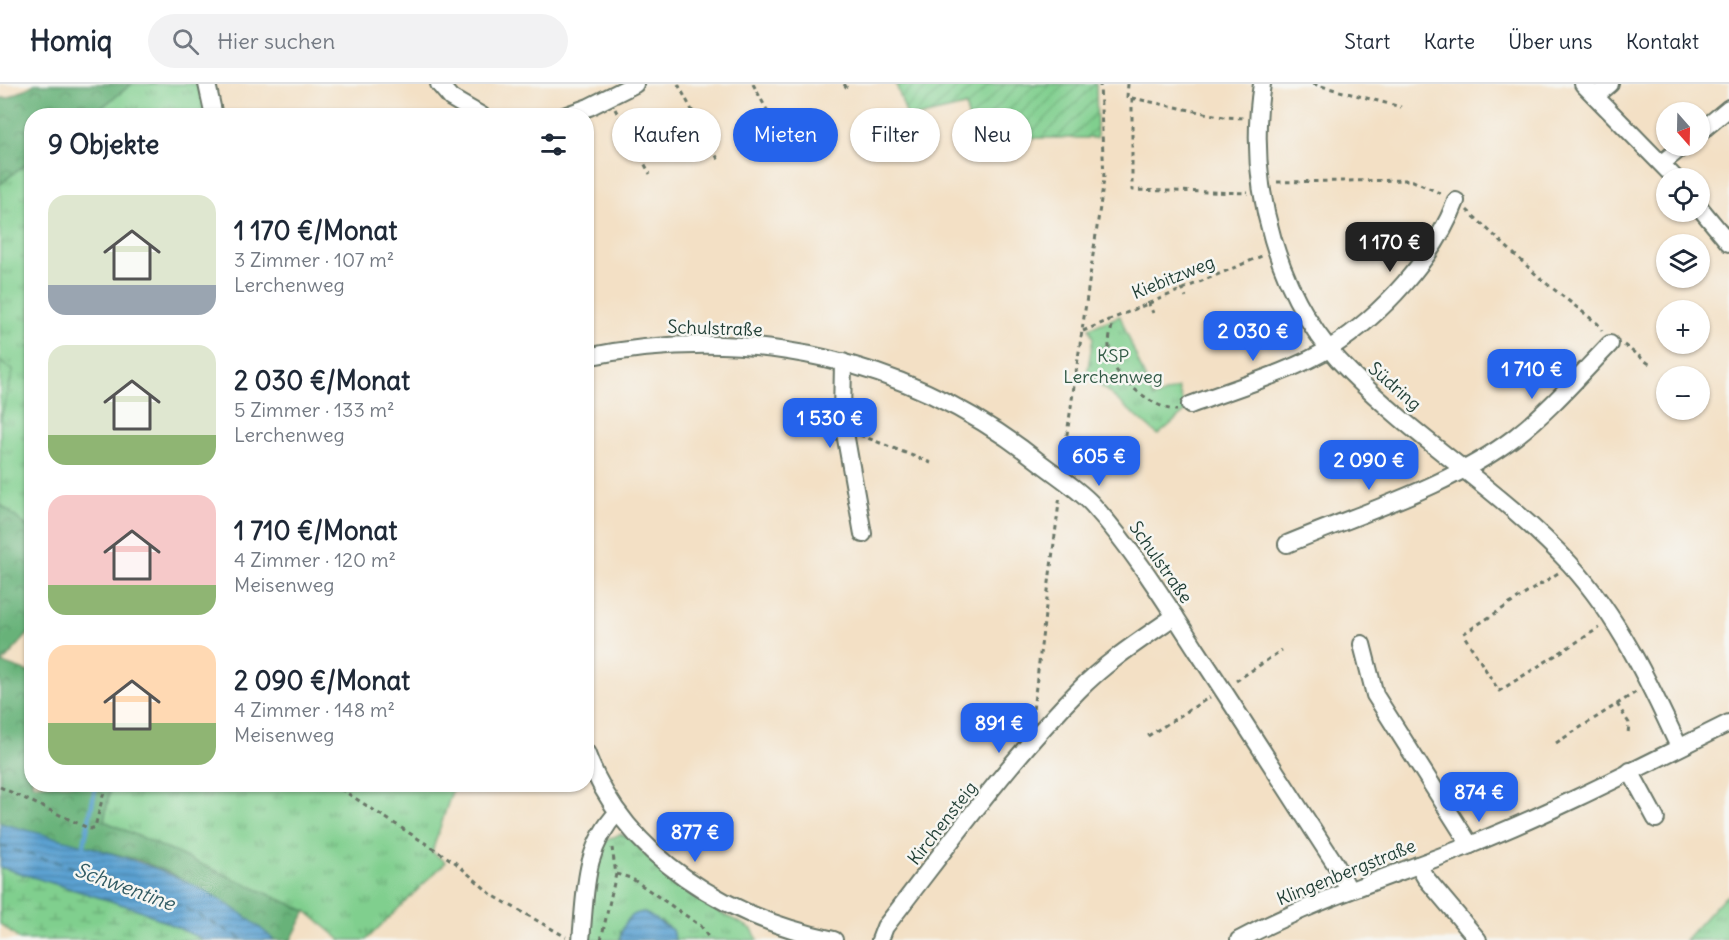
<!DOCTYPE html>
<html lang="de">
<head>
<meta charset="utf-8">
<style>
  :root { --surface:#fff; --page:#f2f2f3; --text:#1f2937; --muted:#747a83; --line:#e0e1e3; --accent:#2563eb }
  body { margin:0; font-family:Delius,sans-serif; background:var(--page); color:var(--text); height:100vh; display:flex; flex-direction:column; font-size:22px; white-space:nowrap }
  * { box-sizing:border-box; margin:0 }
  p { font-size:20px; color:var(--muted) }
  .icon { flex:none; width:33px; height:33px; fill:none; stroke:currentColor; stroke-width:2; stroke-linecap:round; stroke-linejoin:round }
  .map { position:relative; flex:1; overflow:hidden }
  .details { position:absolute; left:24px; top:24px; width:570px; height:684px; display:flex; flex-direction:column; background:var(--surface); border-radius:24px; box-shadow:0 2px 4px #0004 }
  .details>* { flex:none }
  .banner { position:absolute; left:612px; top:24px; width:570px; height:54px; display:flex; gap:12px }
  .needle { width:39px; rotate:160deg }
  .fabs { position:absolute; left:1656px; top:18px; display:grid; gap:12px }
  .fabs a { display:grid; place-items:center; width:54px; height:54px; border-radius:50%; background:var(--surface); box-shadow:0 2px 4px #0004; font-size:30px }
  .price { position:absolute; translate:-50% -51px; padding:0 14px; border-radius:12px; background:var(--accent); color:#fff; font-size:20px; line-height:39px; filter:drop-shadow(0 2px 3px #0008) }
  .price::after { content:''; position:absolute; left:50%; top:36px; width:18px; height:14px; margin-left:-9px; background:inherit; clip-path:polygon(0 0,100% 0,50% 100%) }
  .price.selected { background:#222; color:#fff }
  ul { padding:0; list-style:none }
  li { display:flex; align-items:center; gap:18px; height:150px; padding:0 24px }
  li span { display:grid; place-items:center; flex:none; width:168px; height:120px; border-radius:18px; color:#555 }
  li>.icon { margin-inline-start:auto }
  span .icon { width:72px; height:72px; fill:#fffc; stroke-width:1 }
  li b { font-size:26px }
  h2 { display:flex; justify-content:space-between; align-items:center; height:72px; padding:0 24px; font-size:26px }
  .chip { padding:0 21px; border-radius:27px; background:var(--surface); box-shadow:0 2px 4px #0004; font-size:21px; line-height:54px }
  .chip.selected { background:var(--accent); color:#fff }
  header { display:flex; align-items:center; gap:36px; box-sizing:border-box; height:84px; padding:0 30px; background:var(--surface); border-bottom:2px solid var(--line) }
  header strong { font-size:28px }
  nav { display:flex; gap:33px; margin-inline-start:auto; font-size:21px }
  .search { width:420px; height:54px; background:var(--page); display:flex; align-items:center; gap:15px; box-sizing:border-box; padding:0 21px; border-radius:33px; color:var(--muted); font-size:22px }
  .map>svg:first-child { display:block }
  .grass { fill:url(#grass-tufts); stroke:#508661; stroke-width:1.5 }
  .forest { fill:url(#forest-crowns); stroke:#447856; stroke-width:1.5 }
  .wetland { fill:url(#wetland-marsh); stroke:#508661; stroke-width:1.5 }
  .garden { fill:url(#garden-furrows); stroke:#508661; stroke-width:1.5 }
  .pitch { fill:#80cf8e; stroke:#508661; stroke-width:1.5 }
  .water { fill:url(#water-rules); stroke:#3d6f82; stroke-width:1.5 }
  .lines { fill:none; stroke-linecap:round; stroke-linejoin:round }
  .stream { stroke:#5ba1d1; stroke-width:4.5 }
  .ferry { stroke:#315b63; stroke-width:1.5; stroke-dasharray:8 6; stroke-linecap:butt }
  .minor-casing { stroke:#697667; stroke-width:20 }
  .path { stroke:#697667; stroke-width:3; stroke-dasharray:4.5 4.5; stroke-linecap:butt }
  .minor { stroke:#fff; stroke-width:16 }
  .labels { text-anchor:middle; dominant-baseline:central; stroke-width:5; stroke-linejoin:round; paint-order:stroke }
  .street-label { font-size:18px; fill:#1f3d34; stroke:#f6f6f2 }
  .park-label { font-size:18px; fill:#325a46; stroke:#f6f6f2 }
  .water-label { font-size:20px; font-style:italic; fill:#315b63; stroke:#f6f6f2 }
</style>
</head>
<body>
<header>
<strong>Homiq</strong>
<div class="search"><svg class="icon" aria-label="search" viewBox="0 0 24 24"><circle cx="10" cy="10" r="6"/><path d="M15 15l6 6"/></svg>Hier suchen</div>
<nav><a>Start</a><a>Karte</a><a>Über uns</a><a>Kontakt</a></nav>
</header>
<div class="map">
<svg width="1729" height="856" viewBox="0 0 1729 856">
  <defs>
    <pattern id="grass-tufts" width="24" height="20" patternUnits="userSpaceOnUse" patternTransform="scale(1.5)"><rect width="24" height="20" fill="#80cf8e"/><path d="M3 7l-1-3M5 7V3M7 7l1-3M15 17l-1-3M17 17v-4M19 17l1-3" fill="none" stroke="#68a975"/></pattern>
    <pattern id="forest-crowns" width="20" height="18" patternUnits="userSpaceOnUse" patternTransform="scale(1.5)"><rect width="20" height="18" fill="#68b279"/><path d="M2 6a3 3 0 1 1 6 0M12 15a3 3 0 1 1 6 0" fill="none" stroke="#559264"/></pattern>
    <pattern id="wetland-marsh" width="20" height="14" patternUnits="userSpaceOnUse" patternTransform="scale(1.5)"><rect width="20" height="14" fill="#80cf8e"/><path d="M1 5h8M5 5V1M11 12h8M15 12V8" fill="none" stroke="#68a975"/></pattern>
    <pattern id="garden-furrows" width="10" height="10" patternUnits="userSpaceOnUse" patternTransform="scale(1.5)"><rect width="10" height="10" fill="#80cf8e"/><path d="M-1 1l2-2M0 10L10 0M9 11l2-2" fill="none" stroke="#68a975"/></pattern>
    <pattern id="water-rules" width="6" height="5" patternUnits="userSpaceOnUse" patternTransform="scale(1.5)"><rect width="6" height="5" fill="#5ba1d1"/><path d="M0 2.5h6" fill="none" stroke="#4b84aa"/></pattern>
  </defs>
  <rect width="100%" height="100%" fill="#f6f6f2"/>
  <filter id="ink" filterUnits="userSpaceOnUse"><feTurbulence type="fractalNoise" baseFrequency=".0167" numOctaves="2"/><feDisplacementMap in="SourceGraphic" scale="12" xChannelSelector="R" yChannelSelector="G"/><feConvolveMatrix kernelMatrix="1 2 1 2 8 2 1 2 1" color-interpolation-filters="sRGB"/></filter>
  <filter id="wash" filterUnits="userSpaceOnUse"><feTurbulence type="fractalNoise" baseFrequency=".008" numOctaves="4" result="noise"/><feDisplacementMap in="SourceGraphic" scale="24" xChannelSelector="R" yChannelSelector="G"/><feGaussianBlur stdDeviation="1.35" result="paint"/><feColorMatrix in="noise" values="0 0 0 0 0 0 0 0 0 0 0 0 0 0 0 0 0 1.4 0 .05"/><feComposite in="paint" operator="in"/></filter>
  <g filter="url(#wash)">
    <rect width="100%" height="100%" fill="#f3e0c5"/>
    <g class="grass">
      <polygon points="132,0 199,0 206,31 91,32"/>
      <polygon points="31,76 31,446 0,420 0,337 13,287 0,278 0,100"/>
      <polygon points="1120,232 1153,314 1178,304 1186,327 1158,351 1087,290 1093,254 1089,244"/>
      <polygon points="111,701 454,701 432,768 446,778 366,856 341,856 306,827 104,737"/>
      <polygon points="620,750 628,753 662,788 702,819 752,845 758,856 675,856 672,846 661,837 621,848 620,856 586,856 596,771 603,758"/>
      <polygon points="1729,811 1729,856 1685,856 1723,814"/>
    </g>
    <g class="forest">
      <polygon points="35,0 132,0 91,31 32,32 31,76 0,100 0,14 8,14"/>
      <polygon points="0,420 31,446 31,547 2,579 31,589 32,700 111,701 104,737 306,827 291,856 274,856 235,825 173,790 138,776 0,739"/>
    </g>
    <polygon class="wetland" points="0,783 140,826 204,856 20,856 0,840"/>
    <polygon class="garden" points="896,0 1096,0 1097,54 975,54 965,22 908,35"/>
    <polygon class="pitch" points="0,278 13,287 0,337"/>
    <g class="water">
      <path d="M 0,739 C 100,766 196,784 274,856 L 204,856 L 140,826 L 0,783 Z"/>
      <path d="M 644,828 L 672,846 L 675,856 L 620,856 C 622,841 629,829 644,828 Z"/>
    </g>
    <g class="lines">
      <polyline class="stream" points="83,766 96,700"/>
      <polyline class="ferry" points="0,762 101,791 182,822 244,856"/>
    </g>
  </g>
  <g filter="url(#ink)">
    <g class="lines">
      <defs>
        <g id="minor">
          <polyline points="207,0 214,32"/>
          <polyline points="439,0 451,14 482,32"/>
          <path d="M 1262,0 C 1246,100 1277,217 1351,289 C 1420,358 1504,409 1570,480 C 1619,534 1649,598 1679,663"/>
          <polyline points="1583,0 1675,94"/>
          <polyline points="1596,12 1610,0"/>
          <polyline points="564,32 589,23 635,0"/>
          <polyline points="1700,48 1729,24"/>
          <polyline points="1662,79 1683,62"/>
          <polyline points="1700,124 1729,159"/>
          <path d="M 586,273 C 749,240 908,274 1038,377 C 1056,391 1077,404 1092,420 C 1132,464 1164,515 1196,565 C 1243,636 1289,709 1336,781 L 1349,806"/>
          <polyline points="843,278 842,332 863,450"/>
          <path d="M 1190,321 C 1232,305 1294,287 1330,264 C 1381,232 1435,173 1456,117"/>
          <path d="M 1287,460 C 1361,429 1451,402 1515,353 C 1550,326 1579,292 1610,260"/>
          <polyline points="1362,560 1375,611 1470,761"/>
          <path d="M 586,668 C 625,774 728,834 834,856"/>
          <polyline points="1630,687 1656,735"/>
          <polyline points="1418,781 1425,793 1478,856"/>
          <path d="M 581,856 C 586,809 583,765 617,729"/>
          <path d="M 880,856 L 885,843 C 947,763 1007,679 1078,607 C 1106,578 1142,555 1175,532"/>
          <path d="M 1239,856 C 1313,816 1393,792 1470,761 C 1558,726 1644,681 1729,639"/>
        </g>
      </defs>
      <use href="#minor" class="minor-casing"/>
      <g class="path">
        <polyline points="678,0 719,77"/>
        <polyline points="753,0 776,43"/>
        <polyline points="844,0 847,4"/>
        <polyline points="1128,0 1127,13 1224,33 1245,34"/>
        <polyline points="1313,0 1401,23"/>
        <polyline points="1132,14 1132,106 1248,109"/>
        <polyline points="615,25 650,90"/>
        <polyline points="1277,98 1411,96 1444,111"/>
        <polyline points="586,111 587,112"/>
        <polyline points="1467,126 1542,196 1598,240 1602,247"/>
        <polyline points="1182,204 1186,214"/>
        <polyline points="1148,218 1153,229"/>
        <path d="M 1107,235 L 1112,242 C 1109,255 1107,265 1112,278 C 1118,296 1158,327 1177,326"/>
        <polyline points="1083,247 1264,171"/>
        <polyline points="1624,261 1652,282"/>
        <polyline points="860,351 931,379"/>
        <polyline points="1063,378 1104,95 1100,0"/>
        <polyline points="1558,489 1463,550 1499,607 1599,544"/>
        <polyline points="1236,597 1282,566"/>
        <polyline points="1617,620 1629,639 1628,650"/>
        <polyline points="1032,634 1060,411"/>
        <polyline points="1148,652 1210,613"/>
        <polyline points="1556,659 1636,608"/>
        <polyline points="333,700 456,779 492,811 566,853"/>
        <polyline points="0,703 90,745 95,743 106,700"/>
        <polyline points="616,790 631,794 701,842 710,856"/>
        <polyline points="601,856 616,790 612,764"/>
      </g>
      <use href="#minor" class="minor"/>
    </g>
  </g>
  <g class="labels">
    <g class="street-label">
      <text transform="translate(1173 193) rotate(-22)">Kiebitzweg</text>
      <text transform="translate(715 244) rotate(2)">Schulstraße</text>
      <text transform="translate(1395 302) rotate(41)">Südring</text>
      <text transform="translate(1161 478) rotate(55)">Schulstraße</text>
      <text transform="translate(942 739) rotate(-52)">Kirchensteig</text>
      <text transform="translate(1346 788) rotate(-22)">Klingenbergstraße</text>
    </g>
    <g class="park-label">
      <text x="1113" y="271">KSP<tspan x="1113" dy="21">Lerchenweg</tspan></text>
    </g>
    <g class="water-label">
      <text transform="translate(125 802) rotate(20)">Schwentine</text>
    </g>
  </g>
</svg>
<div class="fabs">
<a><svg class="needle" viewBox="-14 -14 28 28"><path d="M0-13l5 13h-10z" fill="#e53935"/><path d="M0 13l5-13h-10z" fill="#747a83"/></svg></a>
<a><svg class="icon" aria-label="locate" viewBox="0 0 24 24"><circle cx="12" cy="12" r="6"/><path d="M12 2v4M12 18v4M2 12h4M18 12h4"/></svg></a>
<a><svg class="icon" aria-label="layers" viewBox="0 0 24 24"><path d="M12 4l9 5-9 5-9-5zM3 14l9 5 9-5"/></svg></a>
<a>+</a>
<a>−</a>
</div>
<b class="price selected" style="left:1390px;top:189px">1 170 €</b>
<b class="price" style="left:1253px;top:278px">2 030 €</b>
<b class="price" style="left:1532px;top:316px">1 710 €</b>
<b class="price" style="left:830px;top:365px">1 530 €</b>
<b class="price" style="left:1099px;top:403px">605 €</b>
<b class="price" style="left:1369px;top:407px">2 090 €</b>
<b class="price" style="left:999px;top:670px">891 €</b>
<b class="price" style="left:1479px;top:739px">874 €</b>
<b class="price" style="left:695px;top:779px">877 €</b>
<div class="banner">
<a class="chip">Kaufen</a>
<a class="chip selected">Mieten</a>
<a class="chip">Filter</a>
<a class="chip">Neu</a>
</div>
<section class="details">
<h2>9 Objekte<svg class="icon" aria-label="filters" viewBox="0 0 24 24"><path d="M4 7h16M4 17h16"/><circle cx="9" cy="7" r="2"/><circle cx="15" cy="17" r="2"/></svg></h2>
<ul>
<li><span style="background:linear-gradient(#dfe7d0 75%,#9aa5b1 0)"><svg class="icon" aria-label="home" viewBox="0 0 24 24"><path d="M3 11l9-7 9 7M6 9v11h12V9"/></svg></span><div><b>1 170 €/Monat</b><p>3 Zimmer · 107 m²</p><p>Lerchenweg</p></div></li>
<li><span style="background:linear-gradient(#dfe7d0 75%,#8fb573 0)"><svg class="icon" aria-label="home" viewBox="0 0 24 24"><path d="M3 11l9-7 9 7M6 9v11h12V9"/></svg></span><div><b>2 030 €/Monat</b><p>5 Zimmer · 133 m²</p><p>Lerchenweg</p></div></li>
<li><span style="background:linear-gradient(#f6c9c9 75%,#8fb573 0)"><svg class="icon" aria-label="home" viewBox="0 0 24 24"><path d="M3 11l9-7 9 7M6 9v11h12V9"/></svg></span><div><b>1 710 €/Monat</b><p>4 Zimmer · 120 m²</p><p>Meisenweg</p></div></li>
<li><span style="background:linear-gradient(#ffd9b3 65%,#8fb573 0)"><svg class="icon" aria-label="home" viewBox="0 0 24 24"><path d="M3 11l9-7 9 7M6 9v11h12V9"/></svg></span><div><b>2 090 €/Monat</b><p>4 Zimmer · 148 m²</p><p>Meisenweg</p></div></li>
</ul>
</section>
</div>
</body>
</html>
